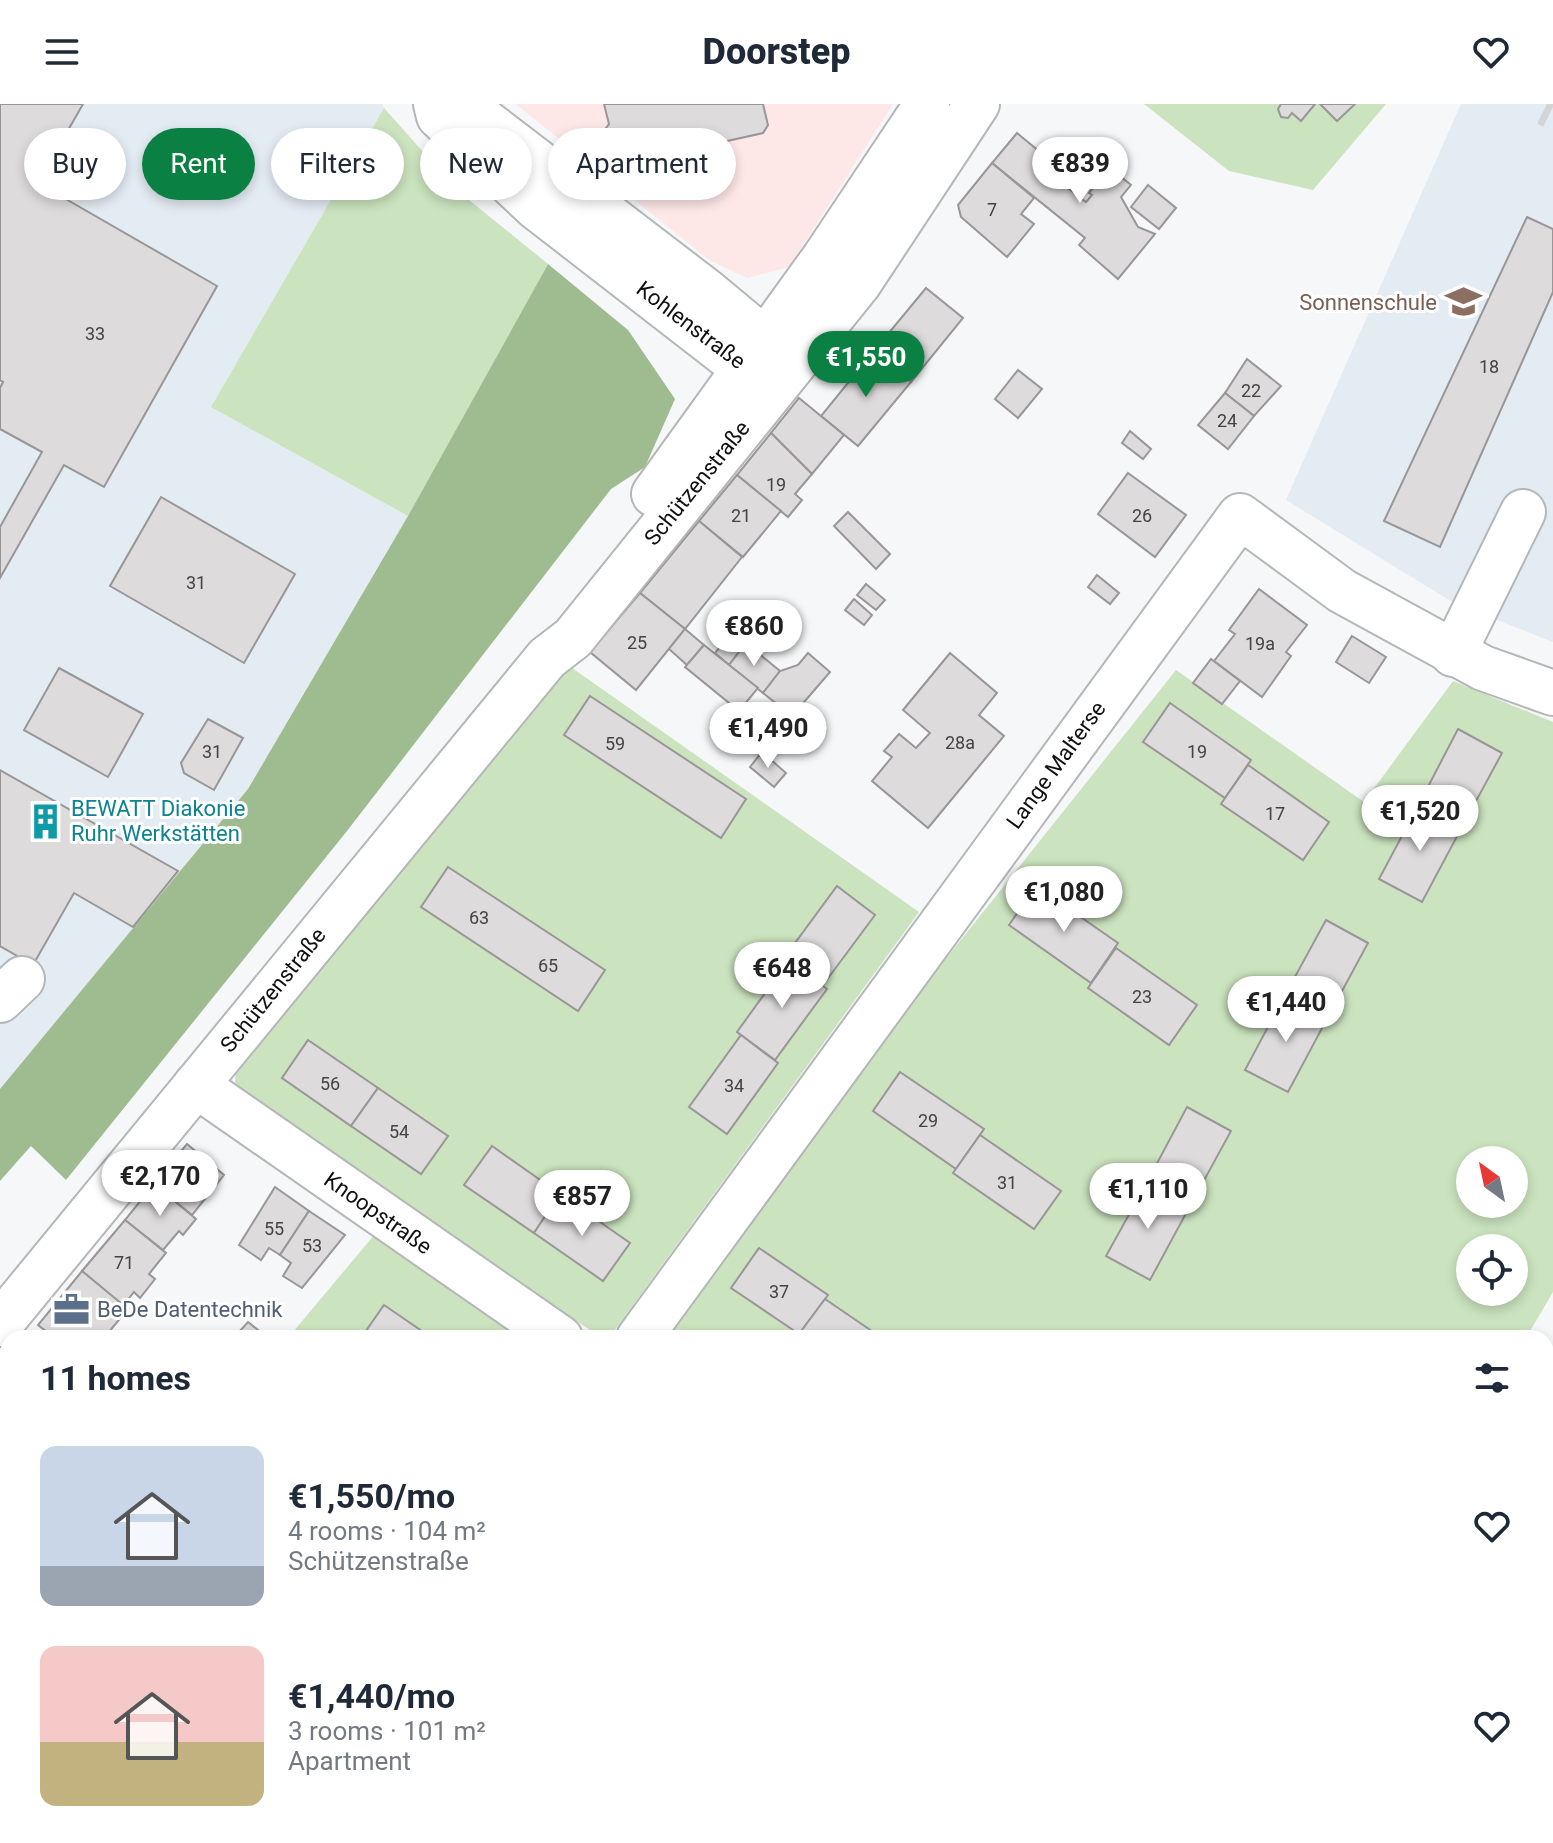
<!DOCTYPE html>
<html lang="en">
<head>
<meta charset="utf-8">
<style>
  :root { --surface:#fff; --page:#f6f6f7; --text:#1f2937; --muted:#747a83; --accent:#0b8043 }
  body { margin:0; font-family:Roboto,sans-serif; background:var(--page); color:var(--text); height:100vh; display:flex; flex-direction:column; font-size:30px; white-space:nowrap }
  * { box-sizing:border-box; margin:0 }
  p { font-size:26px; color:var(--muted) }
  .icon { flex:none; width:44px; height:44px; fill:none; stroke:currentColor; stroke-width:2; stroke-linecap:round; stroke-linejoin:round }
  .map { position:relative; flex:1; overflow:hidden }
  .panel { position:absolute; left:0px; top:1226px; width:1554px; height:514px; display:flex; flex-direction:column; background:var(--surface); border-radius:24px 24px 0 0; box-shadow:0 4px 12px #0003 }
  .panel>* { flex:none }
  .guide { position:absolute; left:24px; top:24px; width:800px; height:72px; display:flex; gap:16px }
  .needle { width:52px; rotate:327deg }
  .fabs { position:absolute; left:1456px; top:1042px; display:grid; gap:16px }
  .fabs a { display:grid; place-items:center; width:72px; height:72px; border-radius:50%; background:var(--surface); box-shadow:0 4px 12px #0003; font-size:40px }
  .price { position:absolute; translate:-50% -68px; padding:0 18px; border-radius:28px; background:#fff; color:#222; font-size:26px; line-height:52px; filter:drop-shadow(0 2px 4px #0008) }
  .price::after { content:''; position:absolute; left:50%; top:48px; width:24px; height:18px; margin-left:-12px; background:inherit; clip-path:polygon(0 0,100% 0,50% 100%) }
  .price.on { background:var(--accent); color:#fff }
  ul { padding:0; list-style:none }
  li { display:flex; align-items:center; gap:24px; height:200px; padding:0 40px }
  li span { display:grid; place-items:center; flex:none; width:224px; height:160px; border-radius:16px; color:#555 }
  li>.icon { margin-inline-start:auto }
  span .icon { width:96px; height:96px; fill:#fffc; stroke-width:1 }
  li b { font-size:34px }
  h2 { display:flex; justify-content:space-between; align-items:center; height:96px; padding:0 40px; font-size:34px }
  .chip { padding:0 28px; border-radius:36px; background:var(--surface); box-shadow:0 4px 12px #0003; font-size:28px; line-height:72px }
  .chip.on { background:var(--accent); color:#fff }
  header { display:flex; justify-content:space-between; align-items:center; height:104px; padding:0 40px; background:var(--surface); font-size:36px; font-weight:800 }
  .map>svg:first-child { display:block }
  .commercial { fill:#fde7e7 }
  .built { fill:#e3ebf3 }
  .green { fill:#cbe3be; fill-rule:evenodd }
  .forest { fill:#9fbc90 }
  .building { fill:#dedbdc; stroke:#999697; stroke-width:2 }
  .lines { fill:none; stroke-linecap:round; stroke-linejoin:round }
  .highway-tunnel { stroke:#d3d4d6; stroke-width:44; stroke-dasharray:44 22; stroke-linecap:butt }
  .minor-casing { stroke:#b4b6b8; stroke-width:48 }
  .minor { stroke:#fff; stroke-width:44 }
  .labels { text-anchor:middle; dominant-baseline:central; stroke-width:6; stroke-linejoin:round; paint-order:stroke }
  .number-label { font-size:18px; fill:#444344 }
  .education-label { font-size:22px; fill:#785e54; stroke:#fff; text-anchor:end }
  .street-label { font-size:22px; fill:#101011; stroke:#fff }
  .culture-label { font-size:22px; fill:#0d838f; stroke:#fff; text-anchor:start }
  .service-label { font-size:22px; fill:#4e5e75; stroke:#fff; text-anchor:start }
</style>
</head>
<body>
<header><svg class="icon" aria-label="menu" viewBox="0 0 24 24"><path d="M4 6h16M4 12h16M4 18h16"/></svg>Doorstep<svg class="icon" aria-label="heart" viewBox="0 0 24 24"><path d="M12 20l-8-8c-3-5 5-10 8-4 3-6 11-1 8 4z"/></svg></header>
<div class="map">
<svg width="1553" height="1739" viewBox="0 0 1553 1739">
  <rect width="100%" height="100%" fill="#f5f7f9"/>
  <polygon class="commercial" points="516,0 893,0 789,163 747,174 709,156"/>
  <g class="built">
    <polygon points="0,0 382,0 384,4 211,303 408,412 248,685 0,985"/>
    <polygon points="1461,0 1553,0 1553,538 1454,499 1286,396"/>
  </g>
  <g class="green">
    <polygon points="1144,0 1386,0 1313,86 1229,67"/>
    <polygon points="384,4 458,87 548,160 408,412 211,303"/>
    <polygon points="565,559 919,808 609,1234 602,1234 249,997 235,978 236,961"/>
    <path d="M 1176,566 L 1364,698 L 1453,577 L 1553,618 L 1553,1188 L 1526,1234 L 669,1234 L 897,916 ZM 1470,1056 L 1514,1056 L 1514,1100 L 1470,1100 ZM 1470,1144 L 1514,1144 L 1514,1188 L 1470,1188 Z"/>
    <polygon points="375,1130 528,1234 288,1234"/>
    <polygon points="8,1564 8,1732 147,1732 140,1739 0,1739 0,1573"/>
    <polygon points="530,1732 722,1732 722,1739 523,1739"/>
  </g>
  <polygon class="forest" points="548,160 628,226 675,295 645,363 611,385 347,727 66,1076 31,1042 0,1077 0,985 248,685 408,412"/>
  <g class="building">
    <polygon points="0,0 83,0 38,79 217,182 104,383 64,361 0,474 0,423 42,348 0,325 0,284 3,278 0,276"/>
    <polygon points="604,0 763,0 768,21 763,29 660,52 654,60 646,55 624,60 617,56 612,33 603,28 609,20"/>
    <polygon points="1315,0 1301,17 1292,9 1288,14 1281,13 1278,5 1281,0"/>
    <polygon points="1320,0 1355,0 1337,17"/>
    <polygon points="1017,29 1069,72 1063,80 1086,98 1092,91 1089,89 1109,63 1131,81 1121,93 1138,123 1155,130 1118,175 1079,141 1085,134 992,59"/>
    <polygon points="992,59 1034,94 1021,110 1034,120 1007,153 961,113 958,101"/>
    <polygon points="1148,81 1176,104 1159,125 1131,103"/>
    <polygon points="1527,113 1553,125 1553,188 1440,443 1384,417"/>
    <polygon points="926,184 963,214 911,278 873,248"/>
    <polygon points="873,248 911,278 858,342 821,312"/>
    <polygon points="1247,255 1281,282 1254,312 1225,289"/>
    <polygon points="1018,266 1042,285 1018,314 995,295"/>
    <polygon points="1225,289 1254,312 1228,345 1198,321"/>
    <polygon points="799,294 844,331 812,370 771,329"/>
    <polygon points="1130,327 1151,345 1143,355 1122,339"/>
    <polygon points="771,329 812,370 795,390 802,396 788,413 737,371"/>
    <polygon points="1128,369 1186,411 1155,453 1098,410"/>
    <polygon points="737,371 781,407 743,453 699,417"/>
    <polygon points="161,393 295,470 244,559 110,482"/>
    <polygon points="848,408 890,450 876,465 834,422"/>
    <polygon points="699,417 742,453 685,525 640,489"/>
    <polygon points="1097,471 1119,489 1110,500 1088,483"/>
    <polygon points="866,480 885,496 876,506 857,491"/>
    <polygon points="1259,485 1307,521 1286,548 1291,552 1262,593 1214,557 1235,530 1229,526"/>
    <polygon points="640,489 685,525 636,586 590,548"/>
    <polygon points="854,495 872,511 864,521 845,506"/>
    <polygon points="685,525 704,541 687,561 669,545"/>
    <polygon points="732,528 746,539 729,561 715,549"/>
    <polygon points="1352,532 1386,553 1369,579 1336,558"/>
    <polygon points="746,539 780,567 763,589 729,561"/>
    <polygon points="704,541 758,584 739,607 685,563"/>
    <polygon points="808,549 830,568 792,612 763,589 780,567 798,561"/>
    <polygon points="950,549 997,589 979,611 1004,632 928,724 872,677 892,653 884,647 899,630 916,644 930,629 903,606"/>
    <polygon points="1211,555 1240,577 1222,600 1193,579"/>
    <polygon points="59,564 143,610 108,673 24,626"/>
    <polygon points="590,592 746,695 721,734 564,631"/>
    <polygon points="1170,599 1251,656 1225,694 1143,638"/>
    <polygon points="208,615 243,634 214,686 184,669 181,659"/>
    <polygon points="1458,625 1502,649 1462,723 1419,700"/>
    <polygon points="762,648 786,669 774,683 750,663"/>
    <polygon points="1248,661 1329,718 1303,756 1221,700"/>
    <polygon points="0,666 178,767 133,823 74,789 33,861 0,842"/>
    <polygon points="1419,700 1462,723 1422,798 1379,775"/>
    <polygon points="448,763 605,866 578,907 421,803"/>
    <polygon points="837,782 875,811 823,881 784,854"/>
    <polygon points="1036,782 1118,839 1091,879 1009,821"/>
    <polygon points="1326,816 1368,839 1328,913 1285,891"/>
    <polygon points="1116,844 1197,901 1169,941 1088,884"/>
    <polygon points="788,857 827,885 775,956 737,928"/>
    <polygon points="1285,891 1328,913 1288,988 1245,966"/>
    <polygon points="741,931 778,959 727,1030 689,1003"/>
    <polygon points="308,936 378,984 351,1022 282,974"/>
    <polygon points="900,968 984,1025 956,1065 873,1007"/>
    <polygon points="378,984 448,1032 421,1070 351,1022"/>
    <polygon points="1187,1003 1231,1027 1190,1102 1147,1078"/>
    <polygon points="980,1031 1061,1087 1034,1125 953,1069"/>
    <polygon points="187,1040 224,1071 192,1111 154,1080"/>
    <polygon points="492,1042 560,1090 534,1129 464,1081"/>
    <polygon points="1147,1078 1190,1102 1150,1176 1106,1152"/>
    <polygon points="154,1080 196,1115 183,1131 179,1127 163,1146 125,1116"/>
    <polygon points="275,1083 309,1107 280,1151 269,1144 261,1156 239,1141"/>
    <polygon points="560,1090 630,1139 603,1177 534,1129"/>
    <polygon points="309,1107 345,1131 302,1184 283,1172 291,1159 280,1151"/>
    <polygon points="125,1116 166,1149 149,1170 155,1175 140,1194 134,1188 123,1202 82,1167"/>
    <polygon points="759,1144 828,1191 799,1230 731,1184"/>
    <polygon points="82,1167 128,1205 104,1234 55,1234 38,1221"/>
    <polygon points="825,1195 882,1234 796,1234"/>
    <polygon points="384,1201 432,1234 361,1234"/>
    <polygon points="248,1218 268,1234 244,1234 238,1229"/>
    <polygon points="8,1299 8,1361 0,1355 0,1300"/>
    <polygon points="1549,1325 1553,1326 1553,1369 1546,1365"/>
    <polygon points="0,1355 8,1361 8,1399 0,1409"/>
    <polygon points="1552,1529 1553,1529 1553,1556 1546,1553"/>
    <polygon points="338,1732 371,1732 360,1739 343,1739"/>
    <polygon points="371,1732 391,1732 395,1739 360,1739"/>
    <polygon points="583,1732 668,1732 672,1739 569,1739"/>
    <polygon points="839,1732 869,1732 864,1739 848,1739"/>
    <polygon points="1089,1732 1157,1732 1152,1739 1100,1739"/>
    <polygon points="1157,1732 1181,1732 1176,1739 1160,1739 1155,1735"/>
    <polygon points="1404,1732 1486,1732 1481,1739 1415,1739"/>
    <polygon points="1486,1732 1507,1732 1518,1739 1481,1739"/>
  </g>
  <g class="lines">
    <polyline class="highway-tunnel" points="1547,0 1553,3"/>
    <defs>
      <g id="minor">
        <polyline points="436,0 439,12 536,103 745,265 774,268"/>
        <polyline points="466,3 706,187 765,236 779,260"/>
        <polyline points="654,390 825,153 927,0"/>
        <polyline points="1453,550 1523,408"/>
        <polyline points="0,896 22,875"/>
        <polyline points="196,981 560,1234"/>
        <polyline points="0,1220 547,554 573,534 859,179 977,0"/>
        <polyline points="639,1234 1240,412 1342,487 1483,564 1553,589"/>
        <polyline points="744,1732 746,1739"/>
        <polyline points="1332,1732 1344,1739"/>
        <polyline points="181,1739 187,1732"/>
      </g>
    </defs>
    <use href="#minor" class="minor-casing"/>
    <use href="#minor" class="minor"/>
  </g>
  <defs>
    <symbol id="school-bare" viewBox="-9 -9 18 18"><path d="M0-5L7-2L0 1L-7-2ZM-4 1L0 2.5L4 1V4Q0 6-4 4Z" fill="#8d6e63" stroke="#fff" stroke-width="2.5" paint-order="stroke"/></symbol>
    <symbol id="building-bare" viewBox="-9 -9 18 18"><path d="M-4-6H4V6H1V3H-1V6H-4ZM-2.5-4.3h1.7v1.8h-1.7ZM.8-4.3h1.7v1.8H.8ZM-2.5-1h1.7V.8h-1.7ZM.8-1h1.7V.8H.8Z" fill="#0f9aa8" stroke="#fff" stroke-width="2.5" paint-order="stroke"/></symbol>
    <symbol id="office-bare" viewBox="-9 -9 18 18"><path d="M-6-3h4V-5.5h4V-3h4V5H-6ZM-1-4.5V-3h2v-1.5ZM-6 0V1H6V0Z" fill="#5c6f8a" stroke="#fff" stroke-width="2.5" paint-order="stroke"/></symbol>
  </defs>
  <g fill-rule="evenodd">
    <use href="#school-bare" x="1438" y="172" width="51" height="51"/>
    <use href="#building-bare" x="20" y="692" width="51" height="51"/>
    <use href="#office-bare" x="46" y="1180" width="51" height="51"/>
  </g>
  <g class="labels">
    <g class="number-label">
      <text x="992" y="105">7</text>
      <text x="95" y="229">33</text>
      <text x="1489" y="262">18</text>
      <text x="1251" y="286">22</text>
      <text x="1227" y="316">24</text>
      <text x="776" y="380">19</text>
      <text x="741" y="411">21</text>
      <text x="1142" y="411">26</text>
      <text x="196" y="478">31</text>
      <text x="637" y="538">25</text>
      <text x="1260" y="539">19a</text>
      <text x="960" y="638">28a</text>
      <text x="615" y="639">59</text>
      <text x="212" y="647">31</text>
      <text x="1197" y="647">19</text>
      <text x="1275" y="709">17</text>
      <text x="479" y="813">63</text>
      <text x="548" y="861">65</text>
      <text x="1142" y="892">23</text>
      <text x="330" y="979">56</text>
      <text x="734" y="981">34</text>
      <text x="928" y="1016">29</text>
      <text x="399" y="1027">54</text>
      <text x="1007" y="1078">31</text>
      <text x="274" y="1124">55</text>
      <text x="312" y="1141">53</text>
      <text x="124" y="1158">71</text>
      <text x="779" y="1187">37</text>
    </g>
    <g class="education-label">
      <text x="1437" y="198">Sonnenschule</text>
    </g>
    <g class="street-label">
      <text transform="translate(691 221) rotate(37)">Kohlenstraße</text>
      <text transform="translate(697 379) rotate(-51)">Schützenstraße</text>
      <text transform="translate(1056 661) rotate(-54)">Lange Malterse</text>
      <text transform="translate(273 886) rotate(-51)">Schützenstraße</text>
      <text transform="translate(378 1109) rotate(35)">Knoopstraße</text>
    </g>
    <g class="culture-label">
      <text x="71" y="704">BEWATT Diakonie<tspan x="71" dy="25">Ruhr Werkstätten</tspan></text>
    </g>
    <g class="service-label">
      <text x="97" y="1205">BeDe Datentechnik</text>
    </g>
  </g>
</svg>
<div class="fabs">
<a><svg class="needle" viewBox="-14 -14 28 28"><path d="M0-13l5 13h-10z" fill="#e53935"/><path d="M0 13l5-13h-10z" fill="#747a83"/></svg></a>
<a><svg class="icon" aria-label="locate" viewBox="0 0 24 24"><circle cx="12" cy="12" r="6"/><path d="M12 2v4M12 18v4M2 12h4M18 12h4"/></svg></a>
</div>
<b class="price" style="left:1080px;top:101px">€839</b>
<b class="price on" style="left:866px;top:295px">€1,550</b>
<b class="price" style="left:754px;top:564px">€860</b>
<b class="price" style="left:768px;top:666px">€1,490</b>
<b class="price" style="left:1420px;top:749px">€1,520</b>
<b class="price" style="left:1064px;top:830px">€1,080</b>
<b class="price" style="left:782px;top:906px">€648</b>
<b class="price" style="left:1286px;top:940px">€1,440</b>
<b class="price" style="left:160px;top:1114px">€2,170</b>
<b class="price" style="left:1148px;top:1127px">€1,110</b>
<b class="price" style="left:582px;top:1134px">€857</b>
<div class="guide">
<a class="chip">Buy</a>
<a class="chip on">Rent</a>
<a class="chip">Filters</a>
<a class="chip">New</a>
<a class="chip">Apartment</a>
</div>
<section class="panel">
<h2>11 homes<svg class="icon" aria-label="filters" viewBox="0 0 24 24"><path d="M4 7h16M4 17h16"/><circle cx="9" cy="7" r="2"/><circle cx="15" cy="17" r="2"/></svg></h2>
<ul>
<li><span style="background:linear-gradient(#c9d6e8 75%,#9aa5b1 0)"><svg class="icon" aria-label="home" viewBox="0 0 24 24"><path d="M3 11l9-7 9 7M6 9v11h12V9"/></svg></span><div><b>€1,550/mo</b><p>4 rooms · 104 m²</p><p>Schützenstraße</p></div><svg class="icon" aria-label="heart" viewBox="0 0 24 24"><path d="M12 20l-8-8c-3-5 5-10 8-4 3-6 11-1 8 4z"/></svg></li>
<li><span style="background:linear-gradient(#f6c9c9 60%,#c2b280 0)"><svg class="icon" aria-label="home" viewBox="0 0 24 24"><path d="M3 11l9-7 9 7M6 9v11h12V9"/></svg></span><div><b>€1,440/mo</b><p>3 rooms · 101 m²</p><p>Apartment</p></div><svg class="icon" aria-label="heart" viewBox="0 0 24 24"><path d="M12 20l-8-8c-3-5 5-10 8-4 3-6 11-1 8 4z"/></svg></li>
</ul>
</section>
</div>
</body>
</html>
